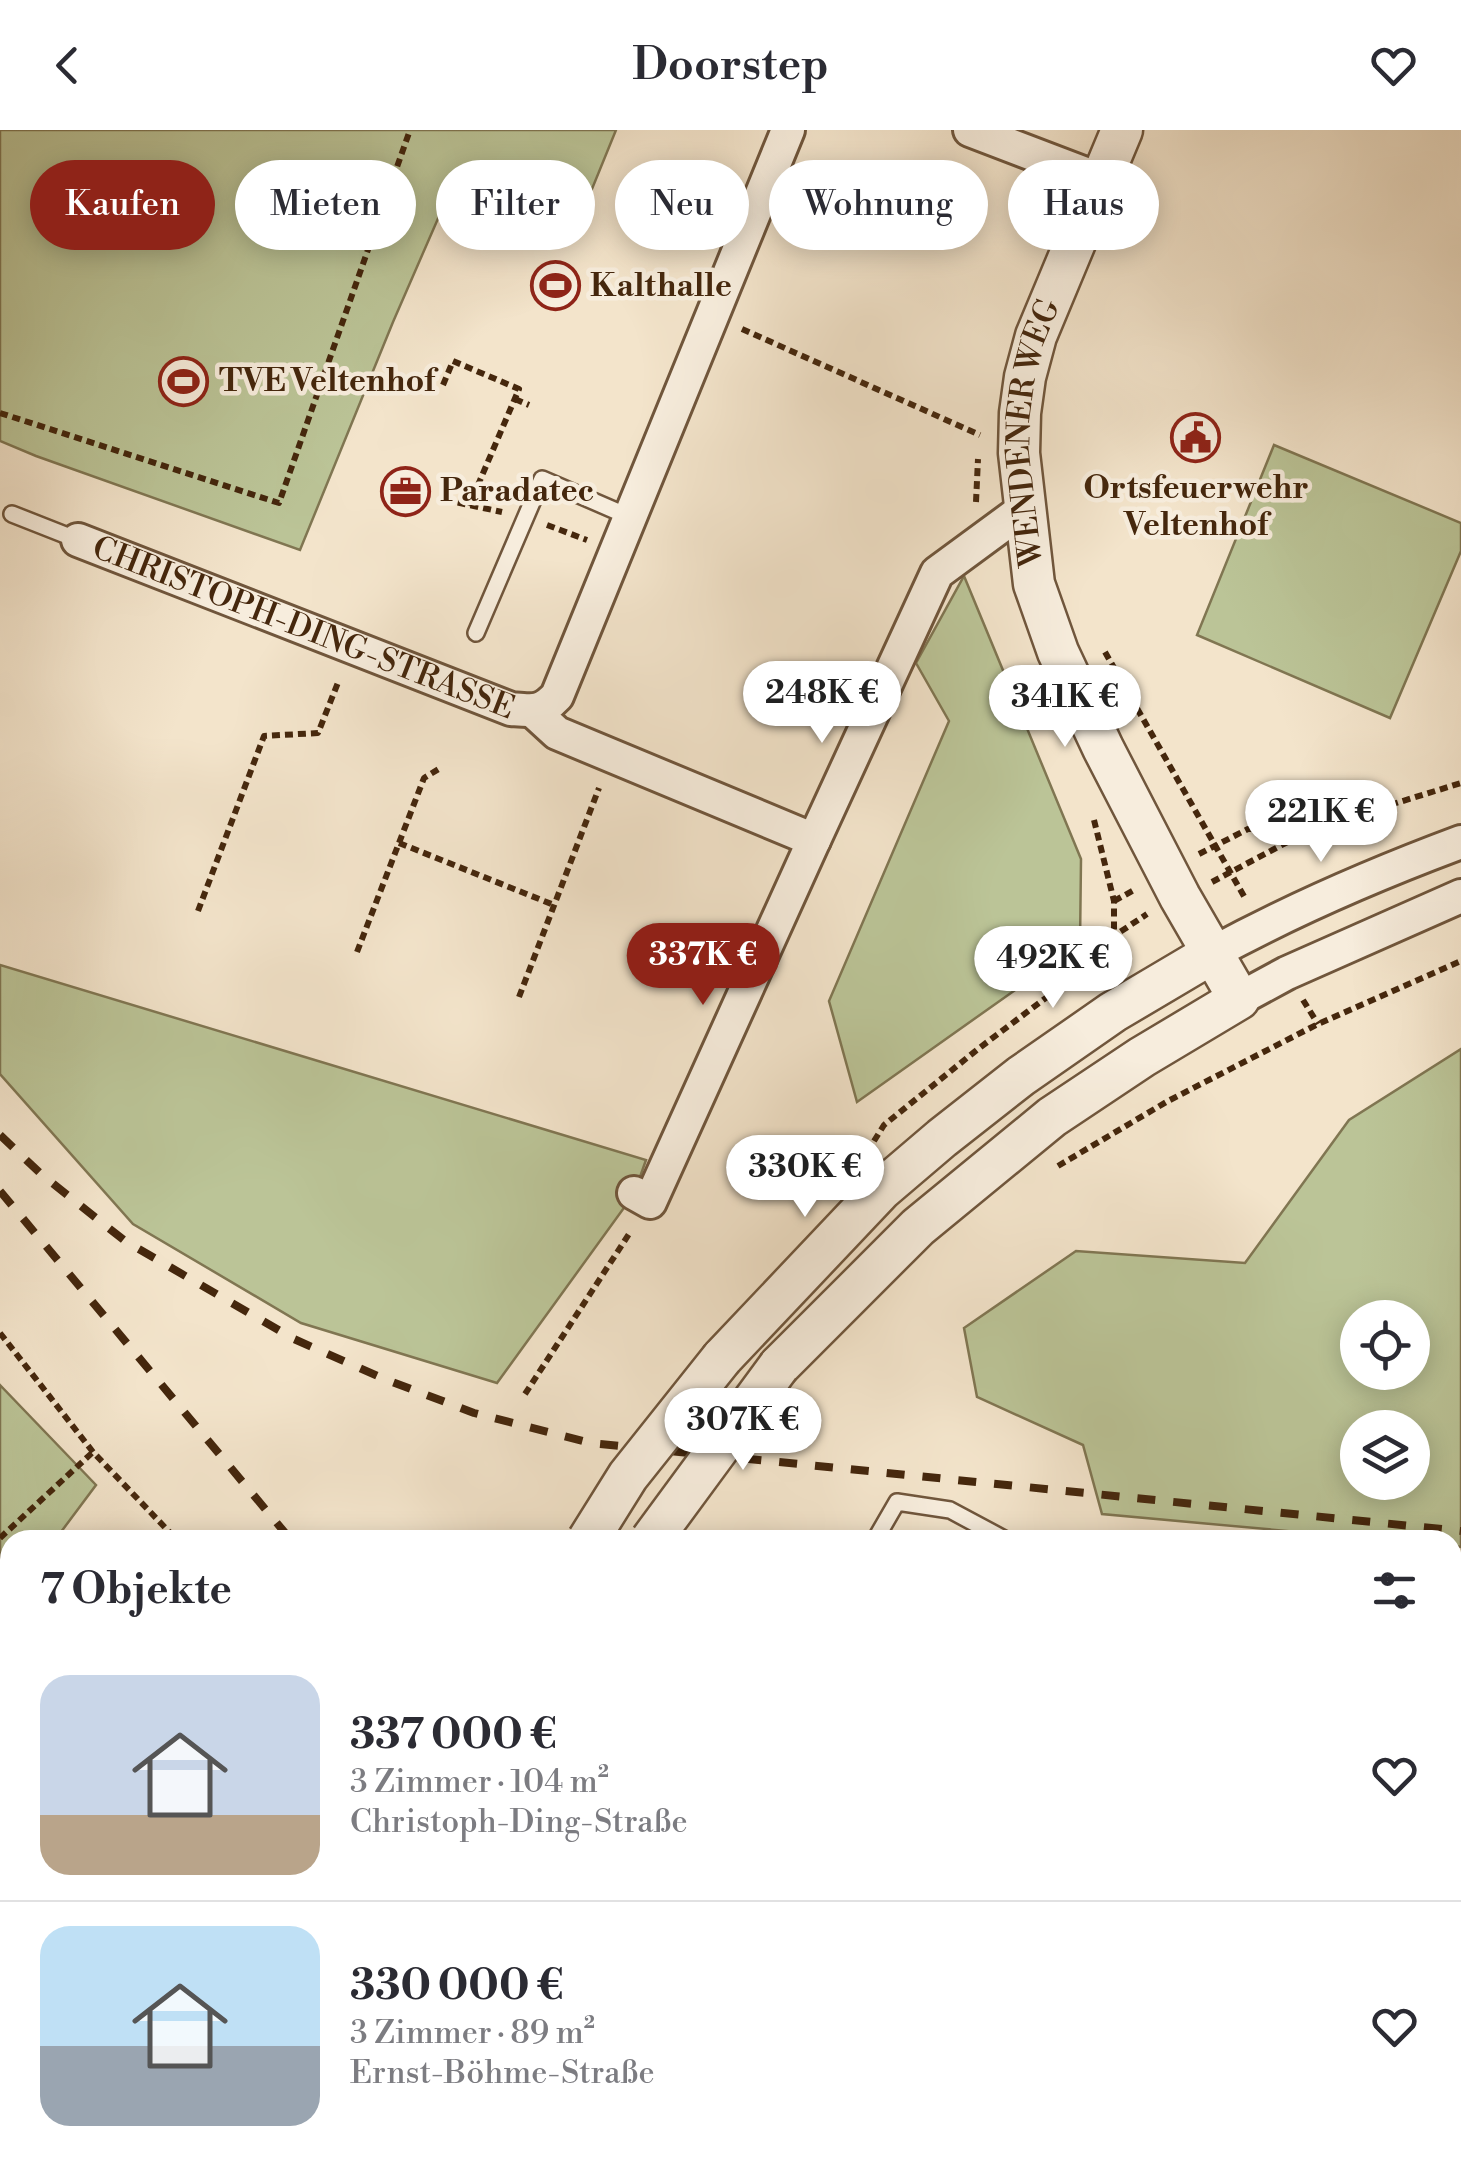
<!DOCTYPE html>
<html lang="de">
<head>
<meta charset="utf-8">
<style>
  :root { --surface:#fff; --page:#f7f7f7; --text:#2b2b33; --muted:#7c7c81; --line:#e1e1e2; --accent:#8f2418 }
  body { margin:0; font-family:"Libre Bodoni",serif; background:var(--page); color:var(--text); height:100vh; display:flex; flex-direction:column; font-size:38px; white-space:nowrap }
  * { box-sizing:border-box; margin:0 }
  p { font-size:32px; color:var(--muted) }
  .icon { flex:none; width:55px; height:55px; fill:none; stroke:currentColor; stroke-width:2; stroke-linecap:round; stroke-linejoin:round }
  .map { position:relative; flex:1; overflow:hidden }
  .details { position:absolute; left:0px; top:1400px; width:1462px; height:642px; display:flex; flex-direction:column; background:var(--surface); border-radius:30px 30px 0 0; box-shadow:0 5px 25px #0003 }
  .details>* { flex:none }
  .top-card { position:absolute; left:30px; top:30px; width:1402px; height:90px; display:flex; gap:20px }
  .fabs { position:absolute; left:1340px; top:1170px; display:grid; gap:20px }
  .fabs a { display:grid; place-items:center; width:90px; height:90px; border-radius:50%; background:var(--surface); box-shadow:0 5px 25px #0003; font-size:50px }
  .price { position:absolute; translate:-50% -85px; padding:0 22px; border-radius:35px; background:#fff; color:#222; font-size:32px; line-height:65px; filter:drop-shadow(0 2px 5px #0008) }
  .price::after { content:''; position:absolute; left:50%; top:60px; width:30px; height:22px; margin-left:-15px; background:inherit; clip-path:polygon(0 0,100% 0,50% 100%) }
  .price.selected { background:var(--accent); color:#fff }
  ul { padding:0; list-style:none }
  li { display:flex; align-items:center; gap:30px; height:250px; padding:0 40px }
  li+li { border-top:2px solid var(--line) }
  li span { display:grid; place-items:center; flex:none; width:280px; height:200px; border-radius:30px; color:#555 }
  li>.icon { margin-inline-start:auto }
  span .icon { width:120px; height:120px; fill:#fffc; stroke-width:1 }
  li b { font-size:42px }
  h2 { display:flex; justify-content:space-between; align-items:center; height:120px; padding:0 40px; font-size:42px }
  .pill { padding:0 35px; border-radius:45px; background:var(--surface); box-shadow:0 5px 25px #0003; font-size:35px; line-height:90px }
  .pill.selected { background:var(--accent); color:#fff }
  header { display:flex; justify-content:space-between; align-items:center; height:130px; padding:0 40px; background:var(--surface); font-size:45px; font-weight:600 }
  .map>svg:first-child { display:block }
  .green { fill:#bbc497; stroke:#807652; stroke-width:2.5; fill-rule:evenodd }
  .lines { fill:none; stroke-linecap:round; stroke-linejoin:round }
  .service-casing { stroke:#70563c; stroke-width:20 }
  .minor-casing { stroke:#70563c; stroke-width:38 }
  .tertiary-casing { stroke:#70563c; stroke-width:45 }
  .path { stroke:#45270d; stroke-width:6; stroke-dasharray:8 5; stroke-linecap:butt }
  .service { stroke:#f7eddd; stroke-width:15 }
  .minor { stroke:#f7eddd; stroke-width:32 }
  .tertiary { stroke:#f7eddd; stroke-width:40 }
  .rail { stroke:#45270d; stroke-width:8; stroke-dasharray:18 18; stroke-linecap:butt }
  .tertiary-bridge-casing { stroke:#70563c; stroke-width:45; stroke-linecap:butt }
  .tertiary-bridge { stroke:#f7eddd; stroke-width:40 }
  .labels { text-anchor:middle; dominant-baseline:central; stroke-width:9; stroke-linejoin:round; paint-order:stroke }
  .poi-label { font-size:32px; font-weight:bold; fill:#45270d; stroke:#f7eddd; text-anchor:start }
  .street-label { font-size:32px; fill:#45270d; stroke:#f7eddd }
</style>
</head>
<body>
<header><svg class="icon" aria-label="back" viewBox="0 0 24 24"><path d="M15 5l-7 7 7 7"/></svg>Doorstep<svg class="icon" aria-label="heart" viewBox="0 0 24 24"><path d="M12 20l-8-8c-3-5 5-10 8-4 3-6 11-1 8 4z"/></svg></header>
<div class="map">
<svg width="1461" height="2042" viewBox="0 0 1461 2042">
  <rect width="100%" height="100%" fill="#f3e4cb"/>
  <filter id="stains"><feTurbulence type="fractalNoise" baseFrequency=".002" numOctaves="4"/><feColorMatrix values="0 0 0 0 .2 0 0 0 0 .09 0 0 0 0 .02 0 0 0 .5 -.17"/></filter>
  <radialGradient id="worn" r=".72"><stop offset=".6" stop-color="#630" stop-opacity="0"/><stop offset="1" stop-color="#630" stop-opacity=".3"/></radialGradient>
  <g class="green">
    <polygon points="0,0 616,0 581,86 460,38 393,192 300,420 36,326 0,311"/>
    <polygon points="1274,315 1461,393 1461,421 1390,588 1197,505"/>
    <polygon points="964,446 1081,729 1080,814 857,972 829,871 949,591 916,533"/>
    <polygon points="0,835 646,1030 634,1064 497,1253 301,1193 133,1094 0,944"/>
    <path d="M 1461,919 L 1461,1417 L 1453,1416 L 1452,1410 L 1385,1410 L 1102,1384 L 1083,1315 L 977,1267 L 964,1198 L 1076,1121 L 1245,1133 L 1349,990 ZM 1358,1188 L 1412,1188 L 1412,1242 L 1358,1242 ZM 1358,1298 L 1412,1298 L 1412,1352 L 1358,1352 Z"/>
    <polygon points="0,1255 96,1355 55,1410 10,1410 10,1470 0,1483"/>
    <polygon points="407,2032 791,2032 799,2042 403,2042"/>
  </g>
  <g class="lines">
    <defs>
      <g id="service">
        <polyline points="12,384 78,410"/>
        <polyline points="476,503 542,349 630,387"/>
        <polyline points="875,1410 897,1372 950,1380 1006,1410"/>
        <polyline points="1452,1578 1461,1582"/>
        <polyline points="0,1621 10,1623"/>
        <polyline points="167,2042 170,2032"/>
      </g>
      <g id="minor">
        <polyline points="970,0 1101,50"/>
        <path id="s1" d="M 78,410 L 511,579 C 534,581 541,583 557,566 L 788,0"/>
        <polyline points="533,581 557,603 814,710 937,443 1024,379"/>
        <path d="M 1211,824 C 1292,780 1375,744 1461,712"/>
        <polyline points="1239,869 1287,843 1461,766"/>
        <polyline points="634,1063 650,1072 814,710"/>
      </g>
      <g id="tertiary">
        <polyline points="722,1228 881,1060 942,1008 1021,946 1113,882 1211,824"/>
        <path id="s2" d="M 779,1236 L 918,1097 L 1052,987 L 1142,927 L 1239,869 L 1180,767 L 1103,618 L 1058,522 L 1034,454 L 1019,323 L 1020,283 L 1025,247 L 1036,206 L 1122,0"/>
        <polyline points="293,2042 297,2032"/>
        <polyline points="349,2042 353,2032"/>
      </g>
    </defs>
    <use href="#service" class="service-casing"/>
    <use href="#minor" class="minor-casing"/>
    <use href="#tertiary" class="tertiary-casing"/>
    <g class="path">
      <polyline points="742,199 980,305"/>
      <polyline points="443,255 453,231 519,259 469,376"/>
      <polyline points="515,269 529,275"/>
      <polyline points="0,283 279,373 410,0"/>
      <polyline points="445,370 502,382"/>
      <polyline points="976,372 978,329"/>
      <polyline points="547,395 587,410"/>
      <polyline points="1105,522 1245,768"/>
      <polyline points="1094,690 1114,771 1114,805"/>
      <polyline points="399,713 554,775"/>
      <polyline points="1199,724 1248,699 1311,699"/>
      <polyline points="1212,752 1312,699 1461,653"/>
      <polyline points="1114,771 1136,759"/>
      <polyline points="198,781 264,606 318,603 339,550"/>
      <polyline points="357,822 424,648 442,637"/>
      <polyline points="519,867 599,658"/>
      <polyline points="1303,870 1318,894"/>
      <polyline points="874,1011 884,995 978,919 1055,861 1086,836 1114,806 1147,784"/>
      <polyline points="1058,1036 1168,971 1318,894 1461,831"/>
      <polyline points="0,1203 93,1322 177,1410"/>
      <polyline points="525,1264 631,1101"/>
      <polyline points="0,1408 93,1322"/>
      <polyline points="530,2042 535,2032"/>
    </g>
    <use href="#service" class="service"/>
    <use href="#minor" class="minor"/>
    <use href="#tertiary" class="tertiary"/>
    <g class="rail">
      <polyline points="0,1005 41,1044 125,1111 294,1209 382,1248 474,1283 591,1313 1461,1401"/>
      <polyline points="0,1061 291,1410"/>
      <polyline points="1452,1873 1461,1878"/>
      <polyline points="1452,1918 1461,1922"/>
      <polyline points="1452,1948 1461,1950"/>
      <polyline points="816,2032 824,2042"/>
      <polyline points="884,2032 895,2042"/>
    </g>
    <defs>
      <g id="tertiary-bridge">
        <polyline points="588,1410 628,1346 722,1228"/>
        <polyline points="651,1410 779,1236"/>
      </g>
    </defs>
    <use href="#tertiary-bridge" class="tertiary-bridge-casing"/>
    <use href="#tertiary-bridge" class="tertiary-bridge"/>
  </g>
  <defs>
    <symbol id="stadium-ring" viewBox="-11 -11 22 22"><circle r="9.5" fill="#f7eddd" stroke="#8f2418" stroke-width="1.5"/><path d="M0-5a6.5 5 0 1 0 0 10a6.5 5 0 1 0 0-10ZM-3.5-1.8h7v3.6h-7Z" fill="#8f2418"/></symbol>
    <symbol id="civic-ring" viewBox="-11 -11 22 22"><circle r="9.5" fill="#f7eddd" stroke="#8f2418" stroke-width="1.5"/><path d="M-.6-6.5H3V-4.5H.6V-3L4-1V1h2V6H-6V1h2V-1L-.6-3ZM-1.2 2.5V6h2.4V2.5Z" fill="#8f2418"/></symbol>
    <symbol id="office-ring" viewBox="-11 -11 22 22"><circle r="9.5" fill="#f7eddd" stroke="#8f2418" stroke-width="1.5"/><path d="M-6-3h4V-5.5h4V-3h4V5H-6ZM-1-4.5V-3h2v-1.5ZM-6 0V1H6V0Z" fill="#8f2418"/></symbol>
  </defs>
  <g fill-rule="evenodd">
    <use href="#stadium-ring" x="528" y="128" width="55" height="55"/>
    <use href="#stadium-ring" x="156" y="224" width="55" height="55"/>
    <use href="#civic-ring" x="1168" y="280" width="55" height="55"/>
    <use href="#office-ring" x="378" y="334" width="55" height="55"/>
  </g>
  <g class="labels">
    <g class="poi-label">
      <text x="590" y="156">Kalthalle</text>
      <text x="219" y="251">TVE Veltenhof</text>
      <text x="1196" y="358" text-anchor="middle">Ortsfeuerwehr<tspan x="1196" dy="37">Veltenhof</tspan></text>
      <text x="440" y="361">Paradatec</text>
    </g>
    <g class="street-label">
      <text stroke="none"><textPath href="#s2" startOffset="1208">WENDENER WEG</textPath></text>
      <text stroke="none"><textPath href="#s1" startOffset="242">CHRISTOPH-DING-STRASSE</textPath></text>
    </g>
  </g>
  <rect width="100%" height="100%" filter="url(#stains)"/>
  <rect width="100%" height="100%" fill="url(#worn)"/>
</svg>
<div class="fabs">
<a><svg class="icon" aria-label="locate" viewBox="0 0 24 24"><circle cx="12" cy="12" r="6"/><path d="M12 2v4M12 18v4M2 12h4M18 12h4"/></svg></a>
<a><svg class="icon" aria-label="layers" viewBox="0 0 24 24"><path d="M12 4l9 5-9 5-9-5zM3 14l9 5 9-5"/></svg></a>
</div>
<b class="price" style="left:822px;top:616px">248K €</b>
<b class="price" style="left:1065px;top:620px">341K €</b>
<b class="price" style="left:1321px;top:735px">221K €</b>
<b class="price selected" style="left:703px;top:878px">337K €</b>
<b class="price" style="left:1053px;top:881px">492K €</b>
<b class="price" style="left:805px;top:1090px">330K €</b>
<b class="price" style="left:743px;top:1343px">307K €</b>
<div class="top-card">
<a class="pill selected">Kaufen</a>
<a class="pill">Mieten</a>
<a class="pill">Filter</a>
<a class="pill">Neu</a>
<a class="pill">Wohnung</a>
<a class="pill">Haus</a>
</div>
<section class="details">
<h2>7 Objekte<svg class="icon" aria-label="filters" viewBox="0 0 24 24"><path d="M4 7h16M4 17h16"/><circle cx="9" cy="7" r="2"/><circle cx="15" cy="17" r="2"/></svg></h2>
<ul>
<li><span style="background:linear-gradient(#c9d6e8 70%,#b9a48a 0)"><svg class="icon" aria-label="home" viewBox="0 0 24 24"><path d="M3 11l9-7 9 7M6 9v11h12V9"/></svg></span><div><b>337 000 €</b><p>3 Zimmer · 104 m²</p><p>Christoph-Ding-Straße</p></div><svg class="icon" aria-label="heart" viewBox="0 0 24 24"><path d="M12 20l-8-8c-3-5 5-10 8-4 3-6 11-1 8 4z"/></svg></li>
<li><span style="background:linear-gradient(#bfe0f5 60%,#9aa5b1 0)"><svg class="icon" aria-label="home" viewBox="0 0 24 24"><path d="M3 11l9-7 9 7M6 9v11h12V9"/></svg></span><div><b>330 000 €</b><p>3 Zimmer · 89 m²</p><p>Ernst-Böhme-Straße</p></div><svg class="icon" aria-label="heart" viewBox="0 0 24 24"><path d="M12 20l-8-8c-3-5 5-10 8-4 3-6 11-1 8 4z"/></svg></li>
</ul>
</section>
</div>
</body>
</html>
